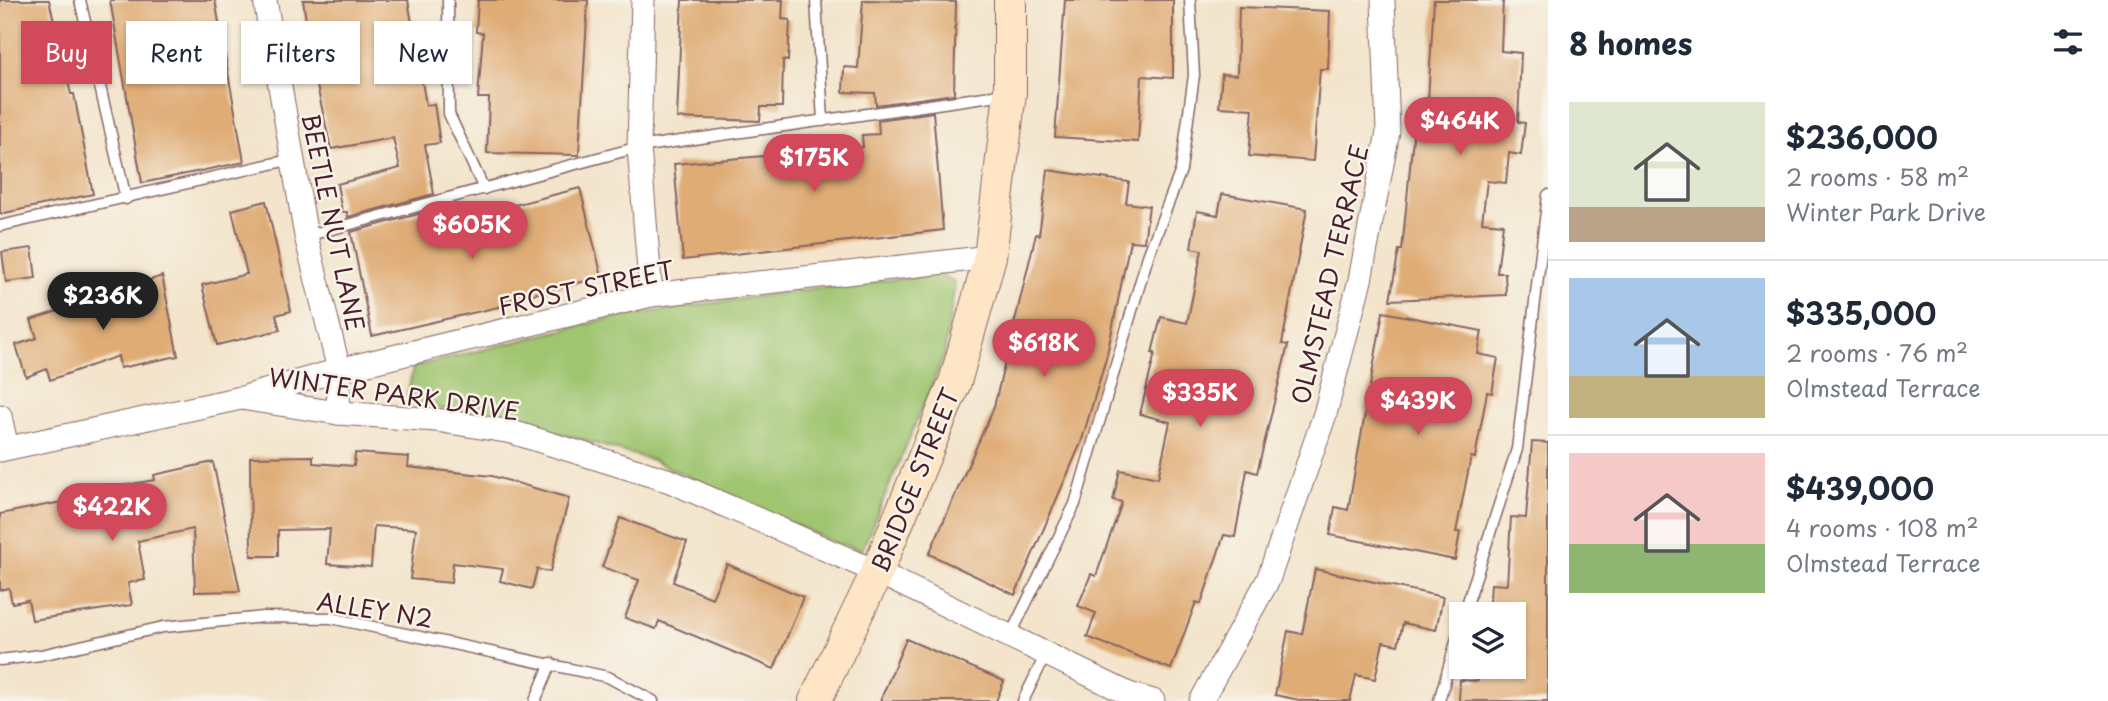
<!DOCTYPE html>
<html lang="en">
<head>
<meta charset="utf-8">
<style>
  :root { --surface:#fff; --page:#f2f2f3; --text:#1f2937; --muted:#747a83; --line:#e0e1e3; --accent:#d1495b }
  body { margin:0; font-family:"Playpen Sans",sans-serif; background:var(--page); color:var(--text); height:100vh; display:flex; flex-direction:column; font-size:26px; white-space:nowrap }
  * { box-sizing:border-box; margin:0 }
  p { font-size:23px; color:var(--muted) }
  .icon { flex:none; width:38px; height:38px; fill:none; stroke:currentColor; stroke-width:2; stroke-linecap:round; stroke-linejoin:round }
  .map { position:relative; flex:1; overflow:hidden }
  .drawer { display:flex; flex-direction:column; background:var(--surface); width:560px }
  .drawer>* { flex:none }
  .top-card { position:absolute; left:21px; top:21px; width:665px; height:63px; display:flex; gap:14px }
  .buttons { position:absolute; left:1449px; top:602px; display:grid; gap:14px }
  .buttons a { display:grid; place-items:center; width:77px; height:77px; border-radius:0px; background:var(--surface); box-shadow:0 2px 5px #0004; font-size:35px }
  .price { position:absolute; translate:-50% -60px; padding:0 16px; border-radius:24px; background:var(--accent); color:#fff; font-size:23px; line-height:46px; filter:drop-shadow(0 2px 4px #0008) }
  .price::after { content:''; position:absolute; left:50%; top:42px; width:21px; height:16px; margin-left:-10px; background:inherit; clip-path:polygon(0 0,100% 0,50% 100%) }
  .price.active { background:#222; color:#fff }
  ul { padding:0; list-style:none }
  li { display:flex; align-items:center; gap:21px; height:175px; padding:0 21px }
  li+li { border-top:2px solid var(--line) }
  li span { display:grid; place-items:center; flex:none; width:196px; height:140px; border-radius:0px; color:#555 }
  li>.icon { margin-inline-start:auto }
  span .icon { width:84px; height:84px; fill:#fffc; stroke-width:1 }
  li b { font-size:30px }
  h2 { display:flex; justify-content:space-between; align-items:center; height:84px; padding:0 21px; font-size:30px }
  .chip { padding:0 24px; border-radius:0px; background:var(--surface); box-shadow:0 2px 5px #0004; font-size:24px; line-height:63px }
  .chip.active { background:var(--accent); color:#fff }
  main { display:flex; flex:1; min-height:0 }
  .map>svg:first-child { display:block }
  .green { fill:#9fc56f; stroke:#74724d; stroke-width:2 }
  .building { fill:#dfac76 }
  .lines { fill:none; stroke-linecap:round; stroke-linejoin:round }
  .lane-casing { stroke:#856463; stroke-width:13 }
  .street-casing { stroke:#856463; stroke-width:25 }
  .secondary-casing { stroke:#856463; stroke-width:34 }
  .lane { stroke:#fff; stroke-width:10 }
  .street { stroke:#fff; stroke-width:23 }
  .secondary { stroke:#fde5c5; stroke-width:32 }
  .labels { text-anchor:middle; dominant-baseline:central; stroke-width:5; stroke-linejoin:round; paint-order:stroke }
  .street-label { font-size:24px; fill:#4a1f2b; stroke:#f7f3e8 }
</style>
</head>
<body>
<main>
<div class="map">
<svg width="1548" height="701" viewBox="0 0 1548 701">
  <rect width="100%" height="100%" fill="#f7f3e8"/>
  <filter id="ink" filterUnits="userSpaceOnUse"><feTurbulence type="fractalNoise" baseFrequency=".0143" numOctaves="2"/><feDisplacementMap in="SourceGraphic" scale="14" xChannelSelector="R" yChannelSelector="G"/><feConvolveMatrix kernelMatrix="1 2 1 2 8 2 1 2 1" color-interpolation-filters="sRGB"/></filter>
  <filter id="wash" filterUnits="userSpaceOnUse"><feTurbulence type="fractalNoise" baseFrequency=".00686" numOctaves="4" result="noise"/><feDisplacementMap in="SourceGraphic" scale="28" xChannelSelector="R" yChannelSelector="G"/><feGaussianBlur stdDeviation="1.57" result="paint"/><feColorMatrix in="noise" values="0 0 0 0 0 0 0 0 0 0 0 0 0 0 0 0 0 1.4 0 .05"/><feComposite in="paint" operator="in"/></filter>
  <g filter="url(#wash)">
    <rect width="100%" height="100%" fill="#f3e4cb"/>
    <polygon class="green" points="941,274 955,283 944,356 862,550 835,543 652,460 559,433 444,409 420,407 411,404 407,397 413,367 611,318 809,289"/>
    <g id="blocks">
      <g class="building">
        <polygon points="0,0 49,0 71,94 74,94 93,194 0,214"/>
        <polygon points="110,0 215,0 244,162 142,183"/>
        <polygon points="303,0 408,0 426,105 434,104 440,143 425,145 434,194 348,217 347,212 342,212 337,184 400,168 393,138 331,149 312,63"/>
        <polygon points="478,0 588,0 579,155 487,153 489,98 478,98 483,33 476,32"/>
        <polygon points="682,0 783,0 782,19 790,20 788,61 783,60 782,107 761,107 760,121 677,118"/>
        <polygon points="863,0 956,2 954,94 876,105 875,93 843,92 844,67 858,68"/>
        <polygon points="1065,0 1173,0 1173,78 1142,76 1138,142 1055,137"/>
        <polygon points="1434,0 1503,0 1501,51 1521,53 1518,122 1525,123 1521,155 1509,153 1506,183 1487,181 1482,222 1503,224 1497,273 1505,273 1506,295 1390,300 1399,250 1402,250 1415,116 1427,117"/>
        <polygon points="1239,7 1330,11 1328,69 1320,69 1313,161 1249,156 1253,109 1219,107 1222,74 1237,75"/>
        <polygon points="933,112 943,230 683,260 674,164 863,147 862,135 879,134 878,120"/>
        <polygon points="1048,170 1129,182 1126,203 1149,206 1144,242 1130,241 1107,355 1081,443 1015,595 929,554 994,407 1036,234 1039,235"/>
        <polygon points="580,188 602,277 506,301 507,305 372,336 351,232 437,209 440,224 496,213 495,210"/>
        <polygon points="1222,194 1307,209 1282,344 1288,345 1257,473 1247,470 1235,537 1224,535 1201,604 1196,602 1171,669 1087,637 1096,613 1078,606 1091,574 1096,576 1122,502 1113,500 1120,470 1158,478 1170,422 1140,414 1155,353 1152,353 1161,317 1187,323 1202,250 1191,248 1197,211 1218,215"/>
        <polygon points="266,201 291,311 276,315 280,330 217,345 202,285 247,274 232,210"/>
        <polygon points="32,248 36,278 6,282 2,252"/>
        <polygon points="162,276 178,356 120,368 118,356 50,380 47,369 26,377 16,345 37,338 31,320"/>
        <polygon points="1383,312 1482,331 1478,354 1498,358 1492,393 1487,392 1475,458 1471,457 1456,532 1460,532 1455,560 1330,535 1335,507 1348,510"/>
        <polygon points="1532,442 1548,443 1548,701 1459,701 1460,680 1478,681 1479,667 1514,667 1514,614 1489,614 1491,584 1507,585 1511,517 1526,518"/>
        <polygon points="355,453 409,457 408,467 492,476 569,498 550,572 537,569 532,589 500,581 503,569 453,563 451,583 410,579 416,529 374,526 371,567 327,564 330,529 278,530 278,556 251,556 250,457 313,456 313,463 354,466"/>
        <polygon points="213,462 240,591 195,592 193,529 138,541 145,580 128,583 132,605 32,620 28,600 12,603 9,588 0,590 0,514 72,500 71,494 155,480 154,475"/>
        <polygon points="620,518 687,542 673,582 712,598 727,564 803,597 774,669 659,621 656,629 625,618 639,580 602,567"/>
        <polygon points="1315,569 1443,597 1436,630 1403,623 1398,645 1383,642 1375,679 1356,675 1350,701 1304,701 1275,695 1288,631 1302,634"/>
        <polygon points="906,639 1004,681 996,701 880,701"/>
      </g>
    </g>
  </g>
  <g filter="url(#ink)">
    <use href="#blocks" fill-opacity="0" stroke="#856463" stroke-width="2"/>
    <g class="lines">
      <defs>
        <g id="lane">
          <polyline points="80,0 126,199"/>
          <polyline points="448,0 449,114 484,189"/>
          <polyline points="816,0 823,121"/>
          <polyline points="0,226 293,159"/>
          <polyline points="306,236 639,147 1005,94"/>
          <polyline points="1464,614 1517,449 1548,195"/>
          <polyline points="1010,636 1075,504 1148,256 1181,170 1194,75 1190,0"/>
          <polyline points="0,660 41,655 163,627 264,617 331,618 608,677 653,701"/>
          <polyline points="535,701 551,663"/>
          <polyline points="1023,701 1046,654"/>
          <polyline points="1439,701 1461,624"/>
        </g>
        <g id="street">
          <polyline points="265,0 306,236 339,370 338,413"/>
          <polyline points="643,0 639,147 651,295"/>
          <polyline points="248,396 339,370 651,295 990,257"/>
          <polyline points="0,416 7,448"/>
          <polyline points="0,450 241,398 338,413 436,420 512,432 670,481 877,572 1129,694 1153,701"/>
          <polyline points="1201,701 1268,580 1325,414 1360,280 1388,132 1383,0"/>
        </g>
        <polyline id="secondary" points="815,701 877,572 955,382 990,257 1010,93 1010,0"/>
      </defs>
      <use href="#lane" class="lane-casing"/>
      <use href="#street" class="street-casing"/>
      <use href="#secondary" class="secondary-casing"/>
      <use href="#lane" class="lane"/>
      <use href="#street" class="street"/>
      <use href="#secondary" class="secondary"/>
    </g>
  </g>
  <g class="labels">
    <g class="street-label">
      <text transform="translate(334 222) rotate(78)">BEETLE NUT LANE</text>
      <text transform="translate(1329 274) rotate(-77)">OLMSTEAD TERRACE</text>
      <text transform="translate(586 287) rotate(-12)">FROST STREET</text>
      <text transform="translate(394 393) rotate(8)">WINTER PARK DRIVE</text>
      <text transform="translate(914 480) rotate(-68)">BRIDGE STREET</text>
      <text transform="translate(375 609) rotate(9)">ALLEY N2</text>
    </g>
  </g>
</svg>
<div class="buttons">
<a><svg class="icon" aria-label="layers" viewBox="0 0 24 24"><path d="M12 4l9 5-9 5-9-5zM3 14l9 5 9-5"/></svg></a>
</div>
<b class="price" style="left:1460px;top:157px">$464K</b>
<b class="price" style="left:814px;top:194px">$175K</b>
<b class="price" style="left:472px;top:261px">$605K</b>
<b class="price active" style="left:103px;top:332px">$236K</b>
<b class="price" style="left:1044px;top:379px">$618K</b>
<b class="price" style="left:1200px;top:429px">$335K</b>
<b class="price" style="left:1418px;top:437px">$439K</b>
<b class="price" style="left:112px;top:543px">$422K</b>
<div class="top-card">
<a class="chip active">Buy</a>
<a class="chip">Rent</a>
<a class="chip">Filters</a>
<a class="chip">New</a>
</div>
</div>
<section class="drawer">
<h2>8 homes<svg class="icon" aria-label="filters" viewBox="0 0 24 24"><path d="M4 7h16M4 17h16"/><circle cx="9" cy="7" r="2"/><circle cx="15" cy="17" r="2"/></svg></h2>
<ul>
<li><span style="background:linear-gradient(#dfe7d0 75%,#b9a48a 0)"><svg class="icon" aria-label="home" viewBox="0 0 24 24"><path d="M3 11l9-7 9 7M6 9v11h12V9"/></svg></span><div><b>$236,000</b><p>2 rooms · 58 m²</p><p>Winter Park Drive</p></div></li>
<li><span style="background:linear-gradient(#a9c7e8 70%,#c2b280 0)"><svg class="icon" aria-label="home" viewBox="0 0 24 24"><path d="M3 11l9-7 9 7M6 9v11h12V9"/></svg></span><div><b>$335,000</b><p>2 rooms · 76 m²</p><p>Olmstead Terrace</p></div></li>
<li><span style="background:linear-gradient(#f6c9c9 65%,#8fb573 0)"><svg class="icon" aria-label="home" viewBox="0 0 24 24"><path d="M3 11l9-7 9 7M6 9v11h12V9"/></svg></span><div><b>$439,000</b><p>4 rooms · 108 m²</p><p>Olmstead Terrace</p></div></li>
</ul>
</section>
</main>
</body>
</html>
